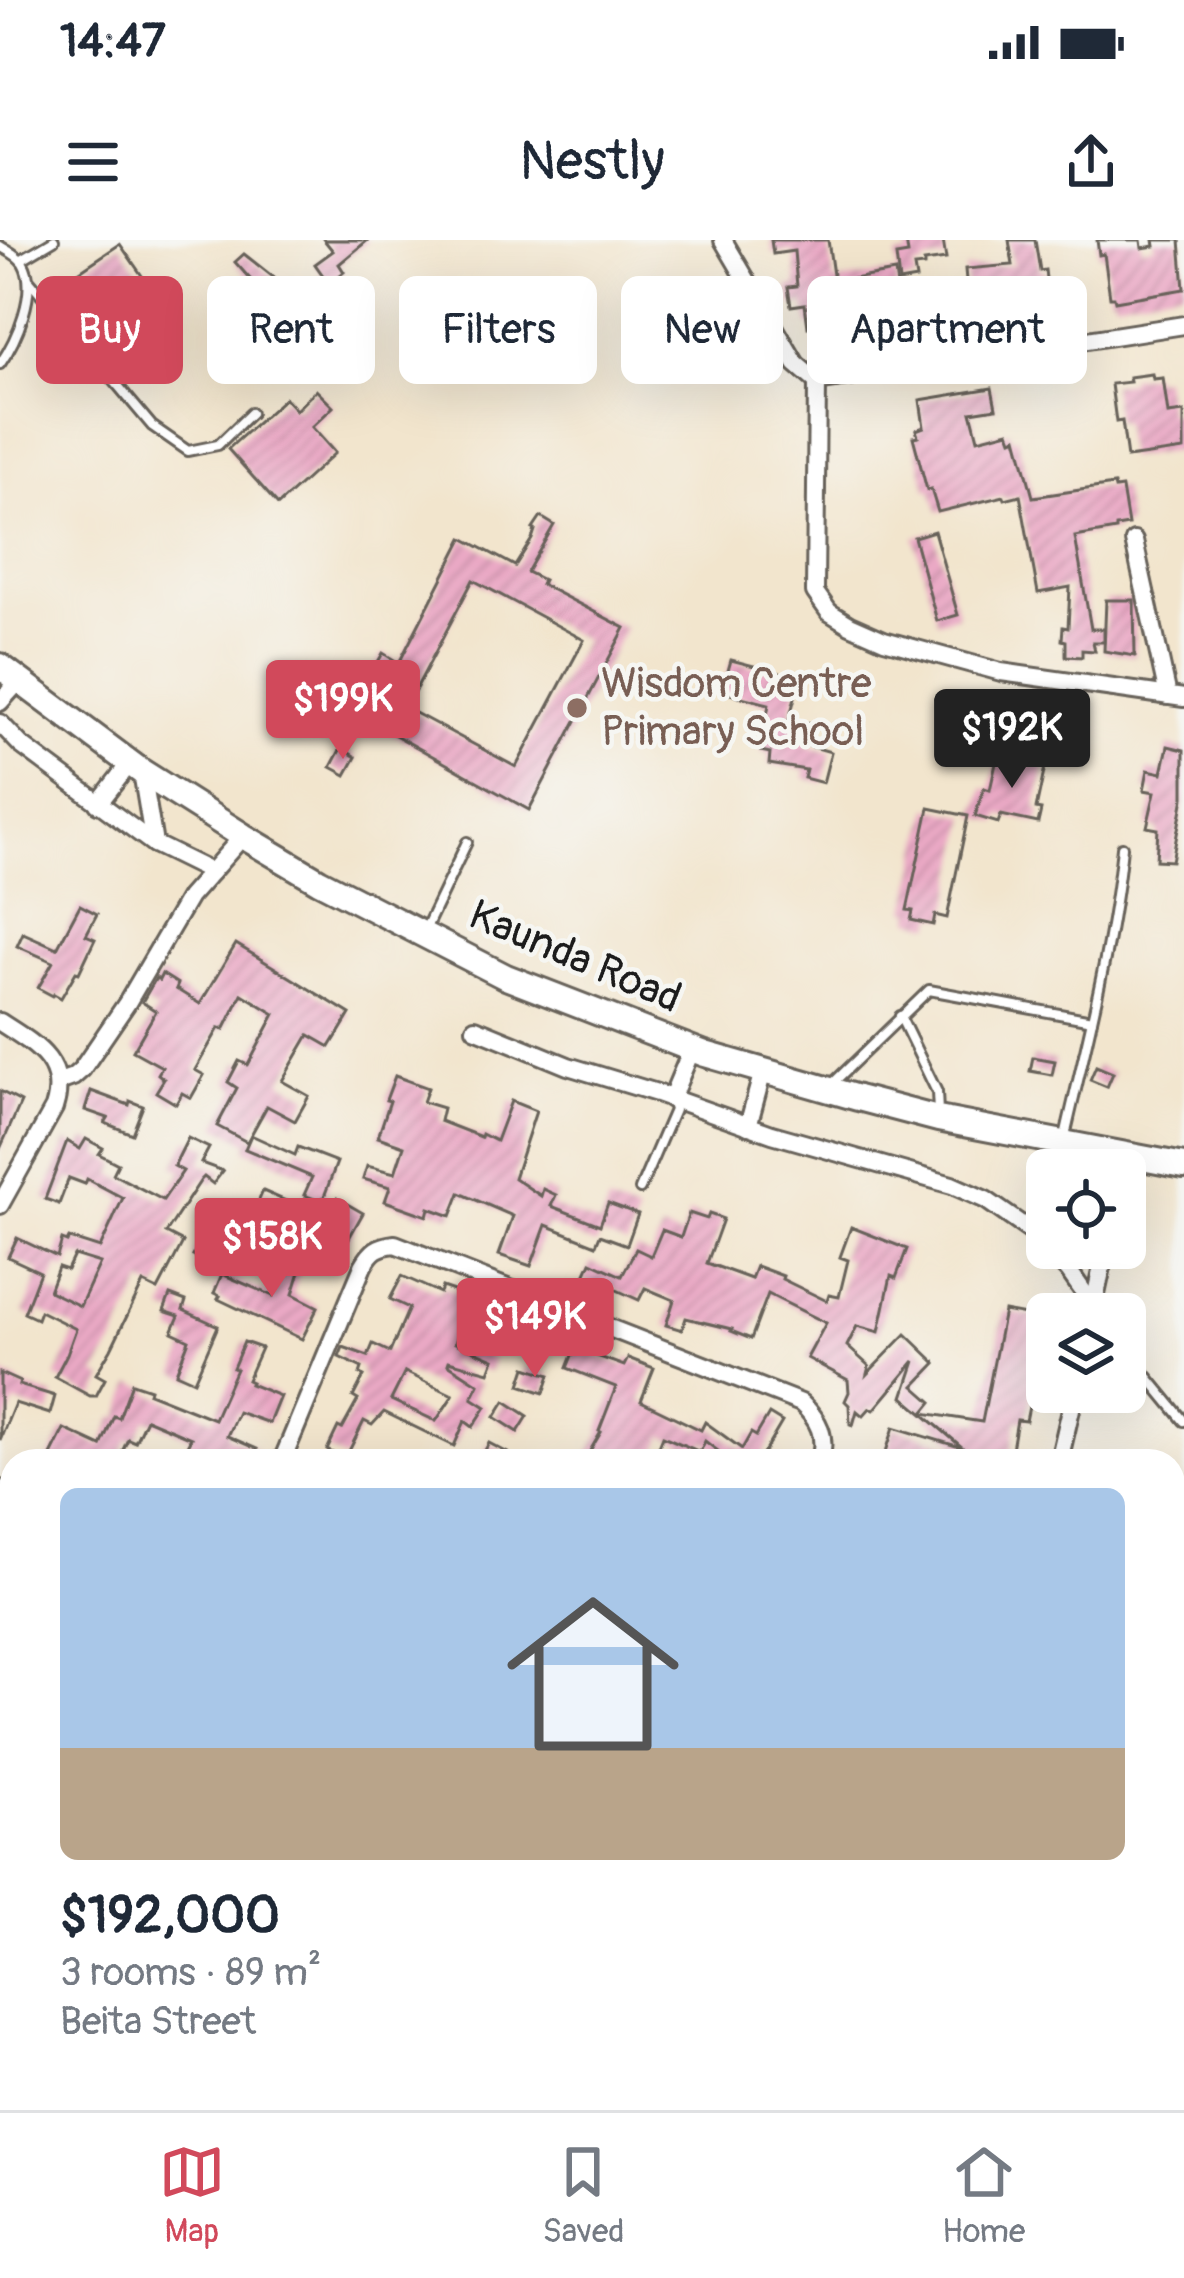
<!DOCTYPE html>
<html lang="en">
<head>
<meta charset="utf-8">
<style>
  :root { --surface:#fff; --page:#f6f6f7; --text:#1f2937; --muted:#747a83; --line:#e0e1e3; --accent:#d1495b }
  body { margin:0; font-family:Pangolin,sans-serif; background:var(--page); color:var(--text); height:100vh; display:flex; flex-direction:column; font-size:45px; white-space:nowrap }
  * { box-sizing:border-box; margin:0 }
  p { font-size:39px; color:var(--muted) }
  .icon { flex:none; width:66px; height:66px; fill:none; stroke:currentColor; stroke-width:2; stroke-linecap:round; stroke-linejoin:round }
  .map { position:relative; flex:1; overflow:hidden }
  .details { position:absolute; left:0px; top:1209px; width:1185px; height:663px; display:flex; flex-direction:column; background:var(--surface); border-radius:36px 36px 0 0; box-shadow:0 12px 48px #0002 }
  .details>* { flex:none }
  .top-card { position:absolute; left:36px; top:36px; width:1113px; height:108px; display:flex; gap:24px }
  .fabs { position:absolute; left:1026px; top:909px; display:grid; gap:24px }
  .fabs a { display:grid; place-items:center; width:120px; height:120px; border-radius:18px; background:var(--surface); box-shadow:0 12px 48px #0002; font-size:60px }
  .price { position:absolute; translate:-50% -102px; padding:0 27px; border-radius:12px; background:var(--accent); color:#fff; font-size:39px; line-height:78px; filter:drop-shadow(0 3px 6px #0008) }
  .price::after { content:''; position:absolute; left:50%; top:72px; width:36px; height:27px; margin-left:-18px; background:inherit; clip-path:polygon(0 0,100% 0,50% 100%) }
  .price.active { background:#222; color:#fff }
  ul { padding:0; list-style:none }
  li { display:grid; align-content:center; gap:24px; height:636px; padding:0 60px }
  li span { display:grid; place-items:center; height:372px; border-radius:18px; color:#555 }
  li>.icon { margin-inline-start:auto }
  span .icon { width:216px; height:216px; fill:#fffc; stroke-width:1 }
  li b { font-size:51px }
  .chip { padding:0 42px; border-radius:18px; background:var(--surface); box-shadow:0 12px 48px #0002; font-size:42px; line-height:108px }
  .chip.active { background:var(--accent); color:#fff }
  .status { display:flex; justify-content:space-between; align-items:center; height:84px; padding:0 60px; background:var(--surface); direction:ltr }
  .status svg { height:33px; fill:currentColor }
  header { display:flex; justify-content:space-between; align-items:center; height:156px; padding:0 60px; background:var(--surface); font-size:54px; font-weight:600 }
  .tab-bar { display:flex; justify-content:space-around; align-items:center; height:168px; border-top:3px solid var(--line); background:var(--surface); font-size:33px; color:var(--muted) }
  .tab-bar a { display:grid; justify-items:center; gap:6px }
  .tab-bar .active { color:var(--accent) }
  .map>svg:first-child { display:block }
  .building { fill:url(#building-hatch); fill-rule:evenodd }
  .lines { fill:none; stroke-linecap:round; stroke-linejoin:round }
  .service-casing { stroke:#67625a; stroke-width:14 }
  .minor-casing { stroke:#67625a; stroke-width:22 }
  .secondary-casing { stroke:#67625a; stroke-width:30 }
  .service { stroke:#fff; stroke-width:8 }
  .minor { stroke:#fff; stroke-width:16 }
  .secondary { stroke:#fff; stroke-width:24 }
  .education-dot { fill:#8d6e63; stroke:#f6f6f2; stroke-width:4.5 }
  .labels { text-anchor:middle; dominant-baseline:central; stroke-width:9; stroke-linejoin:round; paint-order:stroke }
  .education-label { font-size:42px; fill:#785e54; stroke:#f6f6f2; text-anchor:start }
  .street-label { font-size:42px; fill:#1c1c1c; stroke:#f6f6f2 }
</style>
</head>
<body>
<div class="status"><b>14:47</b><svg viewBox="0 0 49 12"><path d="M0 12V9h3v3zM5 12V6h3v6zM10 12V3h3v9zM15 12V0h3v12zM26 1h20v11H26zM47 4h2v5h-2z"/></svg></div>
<header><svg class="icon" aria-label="menu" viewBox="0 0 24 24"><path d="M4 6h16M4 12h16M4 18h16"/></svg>Nestly<svg class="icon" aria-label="share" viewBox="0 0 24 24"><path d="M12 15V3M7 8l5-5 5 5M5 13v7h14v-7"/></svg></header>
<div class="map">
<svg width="1184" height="1870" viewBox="0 0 1184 1870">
  <defs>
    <pattern id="building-hatch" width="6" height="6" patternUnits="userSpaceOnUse" patternTransform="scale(3)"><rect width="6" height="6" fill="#eaa9c5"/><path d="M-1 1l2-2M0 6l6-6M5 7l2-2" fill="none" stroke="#c891a9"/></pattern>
  </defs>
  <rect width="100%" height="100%" fill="#f6f6f2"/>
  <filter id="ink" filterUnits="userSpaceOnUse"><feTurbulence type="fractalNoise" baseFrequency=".00833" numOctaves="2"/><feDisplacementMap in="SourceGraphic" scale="24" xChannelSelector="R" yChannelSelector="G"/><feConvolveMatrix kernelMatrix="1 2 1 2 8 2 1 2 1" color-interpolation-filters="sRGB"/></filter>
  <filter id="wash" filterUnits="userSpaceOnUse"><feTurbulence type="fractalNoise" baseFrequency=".004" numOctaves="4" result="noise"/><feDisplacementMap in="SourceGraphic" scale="48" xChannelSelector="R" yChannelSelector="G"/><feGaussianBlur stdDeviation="2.7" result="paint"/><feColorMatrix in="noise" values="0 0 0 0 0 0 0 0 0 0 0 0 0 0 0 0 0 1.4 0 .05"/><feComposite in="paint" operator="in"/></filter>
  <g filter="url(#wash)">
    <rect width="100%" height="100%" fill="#f2e5cd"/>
    <g id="blocks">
      <g class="building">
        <polygon points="324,0 368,0 339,24 344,32 329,44 315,24 333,11"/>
        <polygon points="771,0 828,0 834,42 895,32 899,60 893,61 899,97 885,99 886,103 869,106 863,64 837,67 839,90 823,114 821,96 815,97 814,86 808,87 805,64 791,66 788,47 797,46 794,11 773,14"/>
        <polygon points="906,0 943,0 946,19 924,22 924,26 914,27 916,39 899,42 896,16 908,14"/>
        <polygon points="1009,0 1035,0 1040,31 1045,30 1049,64 1040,65 1041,71 991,79 992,84 970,86 965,29 1013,25"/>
        <polygon points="1097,0 1141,0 1142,8 1155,6 1154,0 1180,0 1184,49 1115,61 1114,57 1110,57 1104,14 1099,15"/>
        <polygon points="120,4 165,69 150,81 129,56 101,75 93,64 84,70 65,41"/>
        <polygon points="244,14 277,40 266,54 250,42 251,40 235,22"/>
        <polygon points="1152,134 1153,139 1163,138 1168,174 1184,172 1184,210 1127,218 1122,181 1116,182 1111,144 1130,142 1129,137"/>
        <polygon points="992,148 996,168 971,172 978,199 1009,191 1012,199 1017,197 1033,257 1114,245 1115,249 1122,248 1128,285 1116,287 1116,290 1075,297 1091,389 1104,389 1104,402 1093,402 1095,411 1082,410 1082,417 1066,416 1066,401 1062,400 1063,387 1068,388 1070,347 1038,353 1020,255 1005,259 1004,256 938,272 931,249 927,250 913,197 918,196 916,190 924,187 920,160"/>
        <polygon points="316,150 333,167 312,187 335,213 278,265 228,209 285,158 296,170"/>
        <path d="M 541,277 L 554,285 L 527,332 L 543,340 L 541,344 L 625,388 L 529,570 L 370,481 L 380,463 L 361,452 L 383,413 L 399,423 L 463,298 L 515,326 L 532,299 L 535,290 L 533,289 ZM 473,340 L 584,400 L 516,527 L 406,468 Z"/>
        <polygon points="934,291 958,375 937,381 914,297"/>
        <polygon points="1106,360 1134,360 1135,416 1104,411"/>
        <polygon points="731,420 800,438 789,480 809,483 806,505 831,512 823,543 804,538 806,530 769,524 770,513 761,511 769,464 722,452"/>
        <polygon points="946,454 979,465 973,482 940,471"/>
        <polygon points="1168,506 1184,510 1184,557 1172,621 1156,620 1158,589 1147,587 1155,552 1144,550 1148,530 1162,533"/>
        <polygon points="341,508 356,517 346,535 331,527"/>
        <polygon points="999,510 1015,514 1014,520 1045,527 1036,569 1041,570 1038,583 1001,575 998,583 975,576 984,548 990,550"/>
        <polygon points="929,568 968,576 947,678 935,675 933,685 911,680 913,671 907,670"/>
        <polygon points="80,665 97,674 86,695 95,699 79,733 76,732 61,758 54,754 53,756 38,748 53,722 17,706 23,693 57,708"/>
        <polygon points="236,704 350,774 330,807 309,795 282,841 309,856 295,881 267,866 247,902 217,886 237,848 228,842 239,821 248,825 275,774 242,754 224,790 219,788 195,830 204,835 191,858 182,853 176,864 156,852 164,839 158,834 162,827 133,811 156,771 142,762 156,738 159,740 162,734 178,744 176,749 200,764"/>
        <polygon points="1033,817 1055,821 1052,835 1030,831"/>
        <polygon points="1096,826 1113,833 1107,847 1090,840"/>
        <polygon points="395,836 428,848 423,862 443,868 440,881 481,897 482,894 496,901 511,861 536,871 514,938 541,956 543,949 556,955 551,966 600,985 608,963 638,974 627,1005 600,995 596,1005 546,985 531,1026 499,1015 513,976 460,953 451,976 429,968 427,976 385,961 390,947 363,939 367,926 395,933 404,906 378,897 390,861 386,860"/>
        <polygon points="0,851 21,862 0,909"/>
        <polygon points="91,851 129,865 130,861 143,866 132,894 105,883 108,878 85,870"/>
        <polygon points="251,895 295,915 298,907 337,922 322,962 304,955 312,937 245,909"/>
        <path d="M 188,898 L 209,908 L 201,923 L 223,931 L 213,944 L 204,937 L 201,940 L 166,993 L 183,1002 L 158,1050 L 143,1043 L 111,1109 L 96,1134 L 105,1139 L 96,1156 L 90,1156 L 55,1137 L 67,1114 L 76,1089 L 40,1071 L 37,1079 L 24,1073 L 40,1032 L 8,1017 L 17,998 L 57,1017 L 62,1000 L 67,1002 L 69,998 L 100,1008 L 123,958 L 87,939 L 85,944 L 69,938 L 59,964 L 45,959 L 67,901 L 80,909 L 86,899 L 103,908 L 99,914 L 118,924 L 113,934 L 163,960 L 183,931 L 174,926 ZM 74,1015 L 100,1023 L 80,1066 L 49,1051 L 58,1027 L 67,1030 Z"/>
        <polygon points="263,951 286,961 279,977 255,969"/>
        <polygon points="337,958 363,973 344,1007 316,995"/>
        <polygon points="689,973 707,979 709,974 723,979 707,1023 751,1039 756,1026 783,1036 782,1039 827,1061 829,1055 839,1057 848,1020 840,1017 851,987 907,1009 896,1038 891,1036 879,1092 857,1086 847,1106 869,1126 867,1134 906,1094 936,1123 914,1146 932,1162 923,1173 982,1182 1004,1071 1047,1079 1026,1181 1017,1180 1010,1221 883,1221 894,1187 963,1208 903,1157 915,1121 874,1170 870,1168 863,1176 857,1171 853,1185 850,1184 849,1165 845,1161 849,1152 848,1140 807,1118 826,1083 768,1054 751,1099 731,1091 732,1089 686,1078 682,1090 666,1085 674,1060 645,1048 639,1060 608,1046 607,1050 583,1040 591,1022 622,1036 636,1009 651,1016 662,990 681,997"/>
        <polygon points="212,980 242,996 237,1010 231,1008 222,1029 193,1016"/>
        <polygon points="286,1013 304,1019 293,1054 318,1067 302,1099 218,1059 220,1056 214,1053 222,1034 273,1056"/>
        <path d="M 402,1036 L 440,1053 L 442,1047 L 474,1058 L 468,1075 L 465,1073 L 455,1103 L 494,1119 L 489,1132 L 449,1121 L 448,1124 L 479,1144 L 472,1158 L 486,1167 L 473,1187 L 465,1181 L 454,1206 L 384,1172 L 372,1185 L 364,1181 L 345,1219 L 327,1210 L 338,1187 L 342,1189 L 358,1160 L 353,1157 L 364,1136 L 360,1134 L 362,1128 L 339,1117 L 343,1107 L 368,1116 L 373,1104 L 390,1112 L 409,1068 L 390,1059 ZM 405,1132 L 453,1155 L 436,1181 L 391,1160 Z"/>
        <polygon points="170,1055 186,1061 183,1070 218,1086 194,1141 176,1133 189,1100 172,1092 179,1076 164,1071"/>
        <polygon points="244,1102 261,1108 247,1140 251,1142 250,1144 280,1156 269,1183 238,1172 227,1196 257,1209 252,1221 179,1221 191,1198 146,1179 135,1202 128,1199 120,1216 132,1221 48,1221 64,1189 101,1206 114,1176 119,1178 132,1143 150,1149 149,1153 214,1179 236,1129 233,1128"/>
        <polygon points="575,1108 624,1126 628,1118 654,1128 641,1161 701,1190 705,1182 742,1209 751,1193 756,1196 769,1174 782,1182 759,1221 731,1221 705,1201 700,1212 663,1196 653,1221 584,1221 601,1192 599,1191 616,1147 567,1128"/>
        <polygon points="526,1127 550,1135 544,1153 520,1145"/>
        <polygon points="0,1133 20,1142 19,1145 55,1156 50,1174 15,1163 0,1200"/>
        <polygon points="505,1161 528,1176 518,1192 495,1177"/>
        <polygon points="489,1203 523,1221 479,1221"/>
      </g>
    </g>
  </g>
  <g filter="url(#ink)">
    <use href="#blocks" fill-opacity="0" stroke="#67625a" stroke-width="3"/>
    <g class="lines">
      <defs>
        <g id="service">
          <path d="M 0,6 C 8,11 18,15 23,23 C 39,50 16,101 0,124"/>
          <polyline points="22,19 54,0"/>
          <polyline points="30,41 152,186 188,211 218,205 251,173"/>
          <polyline points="424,692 467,602"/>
          <polyline points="900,776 937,852 938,872"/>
          <polyline points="832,844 929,750 1092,780"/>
          <path d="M 1064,901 C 1086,804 1112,707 1122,607"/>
          <polyline points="640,949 674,870 671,860"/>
          <polyline points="1125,1109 1184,1181"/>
          <polyline points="958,1870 968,1860"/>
        </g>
        <g id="minor">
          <polyline points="723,0 796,124 817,142"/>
          <polyline points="817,142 815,352 829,372 850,385 884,400 1001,432 1184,458"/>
          <polyline points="817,142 1184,85"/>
          <polyline points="1134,301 1168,456"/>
          <polyline points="0,462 19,441"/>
          <polyline points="0,483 21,505 154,604 211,632"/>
          <polyline points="142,532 154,604"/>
          <polyline points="98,564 130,523"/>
          <path d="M 0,782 C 34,804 69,822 54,868 L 0,965"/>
          <polyline points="475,788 568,826 657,853 772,894 952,945 986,960 1032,992 1069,1031 1094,1067"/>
          <polyline points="59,842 73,837 82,829 127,763 189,657 243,596"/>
          <polyline points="671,859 692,809"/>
          <polyline points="748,886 763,831"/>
          <polyline points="1092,1073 1106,1008"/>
          <path d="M 282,1221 L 363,1026 C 372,1010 378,1006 395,1004 L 801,1163 C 819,1180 827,1196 820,1221"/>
          <polyline points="1059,1221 1075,1152"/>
          <polyline points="0,1249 12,1256"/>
          <polyline points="1173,1345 1184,1348"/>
          <polyline points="0,1389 12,1367"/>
          <polyline points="97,1870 103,1860"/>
          <polyline points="897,1870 902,1860"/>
          <polyline points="1172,1870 1176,1858 1184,1852"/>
        </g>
        <polyline id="secondary" points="0,426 142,532 243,596 319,641 506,737 705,814 858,858 938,879 1184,926"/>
      </defs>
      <use href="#service" class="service-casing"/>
      <use href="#minor" class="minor-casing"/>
      <use href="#secondary" class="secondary-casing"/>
      <use href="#service" class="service"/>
      <use href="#minor" class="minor"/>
      <use href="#secondary" class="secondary"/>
    </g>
  </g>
  <circle class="education-dot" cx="577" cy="468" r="12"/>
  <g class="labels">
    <g class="education-label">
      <text x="601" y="444">Wisdom Centre<tspan x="601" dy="48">Primary School</tspan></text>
    </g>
    <g class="street-label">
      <text transform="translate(575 717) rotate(23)">Kaunda Road</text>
    </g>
  </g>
</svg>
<div class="fabs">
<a><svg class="icon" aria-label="locate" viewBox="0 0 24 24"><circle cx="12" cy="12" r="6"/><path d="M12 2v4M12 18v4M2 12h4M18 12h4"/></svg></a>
<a><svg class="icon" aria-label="layers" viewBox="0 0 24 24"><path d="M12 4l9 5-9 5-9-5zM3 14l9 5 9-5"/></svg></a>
</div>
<b class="price" style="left:343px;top:522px">$199K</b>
<b class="price active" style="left:1012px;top:551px">$192K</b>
<b class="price" style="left:272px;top:1060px">$158K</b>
<b class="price" style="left:535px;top:1140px">$149K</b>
<div class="top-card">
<a class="chip active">Buy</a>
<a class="chip">Rent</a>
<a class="chip">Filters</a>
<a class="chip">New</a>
<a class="chip">Apartment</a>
</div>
<section class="details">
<ul>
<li><span style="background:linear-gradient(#a9c7e8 70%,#b9a48a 0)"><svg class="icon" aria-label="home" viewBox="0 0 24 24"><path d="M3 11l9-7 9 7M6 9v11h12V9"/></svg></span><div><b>$192,000</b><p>3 rooms · 89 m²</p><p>Beita Street</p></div></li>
</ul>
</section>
</div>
<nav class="tab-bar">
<a class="active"><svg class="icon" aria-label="map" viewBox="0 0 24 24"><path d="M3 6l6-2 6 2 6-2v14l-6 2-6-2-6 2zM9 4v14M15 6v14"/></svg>Map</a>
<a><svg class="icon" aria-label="saved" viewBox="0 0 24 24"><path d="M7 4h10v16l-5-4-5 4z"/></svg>Saved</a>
<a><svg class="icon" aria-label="home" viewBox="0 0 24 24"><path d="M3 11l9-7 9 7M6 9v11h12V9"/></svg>Home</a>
</nav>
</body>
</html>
